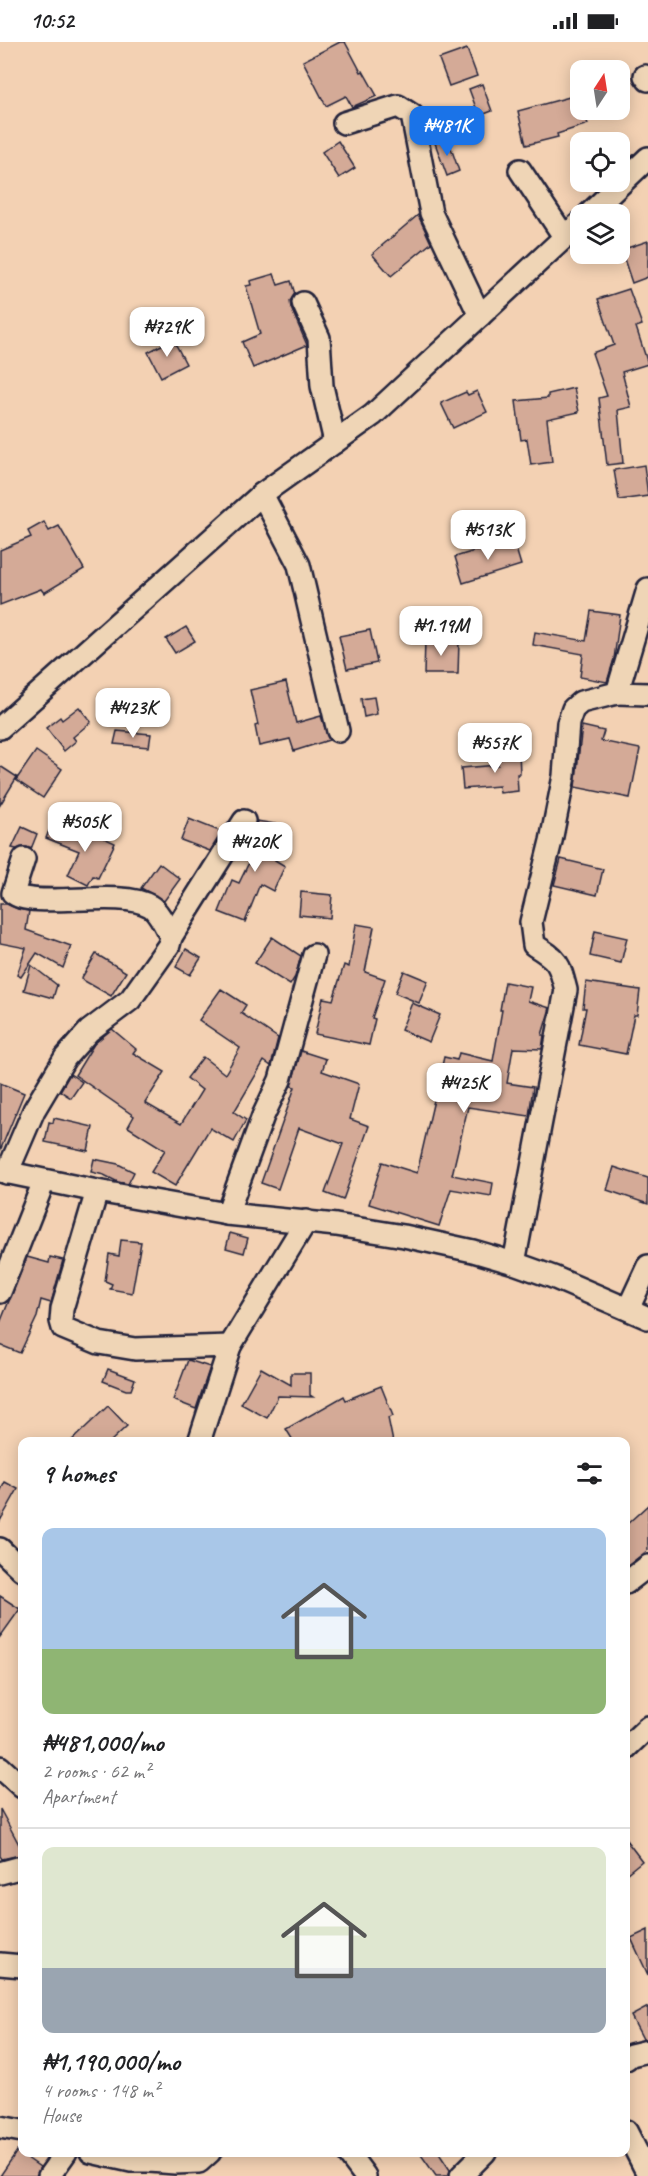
<!DOCTYPE html>
<html lang="en">
<head>
<meta charset="utf-8">
<style>
  :root { --surface:#fff; --page:#f2f2f2; --text:#202124; --muted:#757577; --line:#e0e0e0; --accent:#1a73e8 }
  body { margin:0; font-family:Caveat,sans-serif; background:var(--page); color:var(--text); height:100vh; display:flex; flex-direction:column; font-size:22px; white-space:nowrap }
  * { box-sizing:border-box; margin:0 }
  p { font-size:20px; color:var(--muted) }
  .icon { flex:none; width:33px; height:33px; fill:none; stroke:currentColor; stroke-width:2; stroke-linecap:round; stroke-linejoin:round }
  .map { position:relative; flex:1; overflow:hidden }
  .sheet { position:absolute; left:18px; top:1395px; width:612px; height:720px; display:flex; flex-direction:column; background:var(--surface); border-radius:12px; box-shadow:0 3px 15px #0003 }
  .sheet>* { flex:none }
  .needle { width:39px; rotate:12deg }
  .tools { position:absolute; left:570px; top:18px; display:grid; gap:12px }
  .tools a { display:grid; place-items:center; width:60px; height:60px; border-radius:12px; background:var(--surface); box-shadow:0 3px 15px #0003; font-size:30px }
  .price { position:absolute; translate:-50% -51px; padding:0 14px; border-radius:12px; background:#fff; color:#222; font-size:20px; line-height:39px; filter:drop-shadow(0 2px 3px #0008) }
  .price::after { content:''; position:absolute; left:50%; top:36px; width:18px; height:14px; margin-left:-9px; background:inherit; clip-path:polygon(0 0,100% 0,50% 100%) }
  .price.on { background:var(--accent); color:#fff }
  ul { padding:0; list-style:none }
  li { display:grid; align-content:center; gap:12px; height:318px; padding:0 24px }
  li+li { border-top:2px solid var(--line) }
  li span { display:grid; place-items:center; height:186px; border-radius:12px; color:#555 }
  li>.icon { margin-inline-start:auto }
  span .icon { width:108px; height:108px; fill:#fffc; stroke-width:1 }
  li b { font-size:26px }
  h2 { display:flex; justify-content:space-between; align-items:center; height:72px; padding:0 24px; font-size:26px }
  .status { display:flex; justify-content:space-between; align-items:center; height:42px; padding:0 30px; background:var(--surface); direction:ltr }
  .status svg { height:16px; fill:currentColor }
  .map>svg:first-child { display:block }
  .building { fill:#d4aa97; stroke:#22223b; stroke-width:1.5 }
  .lines { fill:none; stroke-linecap:round; stroke-linejoin:round }
  .minor-casing { stroke:#22223b; stroke-width:26 }
  .minor { stroke:#efd5b6; stroke-width:21 }
</style>
</head>
<body>
<div class="status"><b>10:52</b><svg viewBox="0 0 49 12"><path d="M0 12V9h3v3zM5 12V6h3v6zM10 12V3h3v9zM15 12V0h3v12zM26 1h20v11H26zM47 4h2v5h-2z"/></svg></div>
<div class="map">
<svg width="648" height="2134" viewBox="0 0 648 2134">
  <rect width="100%" height="100%" fill="#f3d1b3"/>
  <filter id="ink" filterUnits="userSpaceOnUse"><feTurbulence type="fractalNoise" baseFrequency=".0167" numOctaves="2"/><feDisplacementMap in="SourceGraphic" scale="12" xChannelSelector="R" yChannelSelector="G"/><feConvolveMatrix kernelMatrix="1 2 1 2 8 2 1 2 1" color-interpolation-filters="sRGB"/></filter>
  <g filter="url(#ink)">
    <g class="building">
      <polygon points="340,0 345,0 361,30 363,29 377,54 352,65 346,54 326,64 303,19"/>
      <polygon points="467,7 477,34 449,44 439,17"/>
      <polygon points="482,42 492,69 479,74 469,47"/>
      <polygon points="577,53 580,68 583,68 588,82 557,92 558,95 526,103 518,69"/>
      <polygon points="448,97 459,129 447,134 435,101"/>
      <polygon points="338,99 355,126 339,136 322,110"/>
      <polygon points="418,173 431,201 391,234 372,212"/>
      <polygon points="648,199 648,235 632,241 621,208"/>
      <polygon points="274,232 278,243 291,239 295,252 290,259 291,266 307,303 253,326 242,300 260,292 246,244 251,243 250,239"/>
      <polygon points="629,247 642,283 636,285 648,322 622,330 631,365 618,368 623,421 607,423 599,356 607,354 592,311 614,303 598,257"/>
      <polygon points="173,297 186,322 161,335 148,310"/>
      <polygon points="574,346 579,370 547,377 552,420 531,423 527,397 521,398 516,359 548,356 548,352"/>
      <polygon points="477,349 487,370 453,386 441,361 466,350 468,353"/>
      <polygon points="644,423 648,454 619,458 614,428"/>
      <polygon points="44,480 49,489 59,484 84,527 44,551 41,547 0,563 0,508 31,495 28,489"/>
      <polygon points="513,497 521,523 463,541 455,515"/>
      <polygon points="591,569 620,573 614,617 607,640 580,635 583,612 533,603 535,590 586,599"/>
      <polygon points="186,585 195,599 175,611 166,597"/>
      <polygon points="370,588 377,621 347,627 339,594"/>
      <polygon points="425,598 459,599 458,632 424,632"/>
      <polygon points="286,640 296,681 321,674 329,698 294,709 290,697 259,704 255,684 258,683 250,648"/>
      <polygon points="374,655 377,672 364,675 361,657"/>
      <polygon points="79,665 91,680 73,695 76,699 64,709 46,686 60,675 62,678"/>
      <polygon points="582,684 604,689 601,699 640,707 630,756 575,745"/>
      <polygon points="117,689 151,692 149,705 114,702"/>
      <polygon points="36,709 62,727 43,756 16,738"/>
      <polygon points="519,709 520,732 517,732 518,749 500,751 499,744 463,747 461,726 498,723 497,710"/>
      <polygon points="0,724 17,735 0,763"/>
      <polygon points="189,777 222,790 210,809 181,798"/>
      <polygon points="257,779 281,783 275,818 285,824 273,849 260,842 245,880 219,870 232,838 239,841 257,804 253,803"/>
      <polygon points="51,784 85,797 89,789 115,801 98,836 93,834 88,843 68,833 79,809 46,796"/>
      <polygon points="22,785 37,792 31,807 27,805 16,807 12,806"/>
      <polygon points="561,817 603,827 597,853 554,843"/>
      <polygon points="159,821 180,837 164,859 141,846"/>
      <polygon points="301,850 332,853 330,876 299,873"/>
      <polygon points="0,862 7,862 18,867 29,869 26,888 71,904 63,926 37,911 21,935 17,933 26,906 0,901"/>
      <polygon points="356,882 374,885 365,930 385,937 372,976 375,977 369,1003 315,992 323,956 333,958 344,923 349,925"/>
      <polygon points="595,889 627,896 621,921 590,914"/>
      <polygon points="272,895 301,914 295,935 290,943 255,921"/>
      <polygon points="186,907 201,916 190,933 176,925"/>
      <polygon points="96,912 126,930 111,954 81,937"/>
      <polygon points="31,923 57,943 53,956 24,948"/>
      <polygon points="404,929 428,939 419,961 395,951"/>
      <polygon points="505,940 531,945 528,959 550,966 542,993 544,993 542,1007 513,1006 507,1041 533,1045 529,1074 468,1065 452,1133 493,1141 491,1154 451,1147 439,1184 369,1162 382,1120 417,1131 444,1015 457,1018 459,1011 493,1019 502,968 500,968"/>
      <polygon points="586,940 640,948 637,973 634,973 626,1012 579,1003 586,966 583,966"/>
      <polygon points="221,947 246,963 241,971 278,996 271,1024 264,1019 234,1070 246,1078 234,1100 210,1086 175,1144 151,1130 165,1108 128,1085 134,1074 75,1033 94,1002 112,987 136,1007 133,1011 165,1030 145,1061 181,1082 202,1048 187,1036 203,1015 225,1032 240,1006 199,978"/>
      <polygon points="412,961 440,973 429,1000 401,988"/>
      <polygon points="301,1009 326,1017 322,1029 359,1042 350,1077 369,1084 343,1158 325,1151 343,1102 299,1086 278,1147 261,1141 295,1045 291,1044"/>
      <polygon points="70,1032 82,1040 71,1056 60,1049"/>
      <polygon points="0,1041 24,1051 0,1109"/>
      <polygon points="54,1076 93,1085 88,1109 45,1100 49,1080 53,1081"/>
      <polygon points="94,1117 118,1122 134,1130 128,1142 118,1140 104,1133 91,1130"/>
      <polygon points="614,1125 648,1136 648,1162 607,1148"/>
      <polygon points="230,1191 248,1196 244,1211 226,1206"/>
      <polygon points="121,1198 141,1200 132,1251 110,1247 112,1242 105,1239 109,1212 119,1214"/>
      <polygon points="27,1215 49,1221 50,1215 63,1218 51,1261 41,1258 37,1275 20,1311 0,1303 0,1281"/>
      <polygon points="188,1318 210,1325 196,1367 173,1358"/>
      <polygon points="261,1326 291,1343 291,1331 310,1331 310,1353 313,1355 278,1354 267,1376 241,1362"/>
      <polygon points="108,1327 135,1337 131,1348 126,1348 103,1339"/>
      <polygon points="381,1344 393,1374 388,1376 393,1400 294,1400 286,1387 344,1354 346,1358"/>
      <polygon points="108,1364 127,1384 110,1400 70,1400"/>
      <polygon points="5,1440 18,1447 0,1479 0,1450"/>
      <polygon points="648,1463 648,1508 626,1525 626,1483"/>
      <polygon points="0,1554 20,1567 0,1595"/>
      <polygon points="0,1767 22,1808 20,1813 2,1817 0,1814"/>
      <polygon points="626,1798 642,1819 626,1832"/>
      <polygon points="648,1888 648,1933 631,1896"/>
      <polygon points="648,1965 648,1997 643,1997 631,1974"/>
      <polygon points="17,2109 40,2125 36,2134 0,2134"/>
      <polygon points="419,2110 438,2110 450,2128 449,2134 436,2134"/>
    </g>
    <g class="lines">
      <defs>
        <g id="minor">
          <polyline points="645,34 648,38"/>
          <polyline points="344,81 398,64 412,73 431,171 480,274"/>
          <polyline points="520,128 565,196"/>
          <polyline points="589,172 648,116"/>
          <polyline points="303,261 319,296 322,344 335,400"/>
          <polyline points="262,452 299,523 338,689"/>
          <polyline points="648,547 617,651 648,652"/>
          <polyline points="0,686 262,452 373,373 580,181"/>
          <polyline points="171,895 244,779"/>
          <polyline points="0,1129 97,1149 227,1172 336,1183 404,1194 473,1209 514,1221 553,1235 648,1276"/>
          <path d="M 7,1131 L 34,1068 L 65,1016 L 89,989 L 130,958 L 169,903 L 171,895 C 166,886 159,869 150,864 C 120,846 33,868 13,851 L 24,817"/>
          <polyline points="97,1149 62,1267 61,1279 63,1286 99,1301 135,1307 230,1304 199,1400"/>
          <polyline points="227,1172 263,1074 280,1038 314,913"/>
          <path d="M 514,1221 L 566,948 C 559,920 558,918 534,903 L 531,880 L 551,799 L 564,734 L 568,681 L 573,667 L 581,660 L 617,651"/>
          <polyline points="0,1250 44,1139"/>
          <polyline points="628,1267 648,1224"/>
          <polyline points="230,1304 306,1179"/>
          <polyline points="0,1507 22,1528"/>
          <polyline points="626,1541 648,1524"/>
          <polyline points="626,1706 648,1685"/>
          <polyline points="0,1725 22,1745"/>
          <polyline points="0,1831 22,1825"/>
          <polyline points="0,1922 22,1924"/>
          <polyline points="626,2017 631,2013 648,2009"/>
          <polyline points="0,2085 22,2089"/>
          <polyline points="626,2089 648,2132"/>
          <polyline points="91,2110 131,2119 150,2119 149,2110"/>
          <polyline points="347,2110 365,2134"/>
          <polyline points="150,2119 175,2121 199,2120 210,2110"/>
          <polyline points="49,2134 66,2110"/>
          <polyline points="461,2134 485,2110"/>
        </g>
      </defs>
      <use href="#minor" class="minor-casing"/>
      <use href="#minor" class="minor"/>
    </g>
  </g>
</svg>
<div class="tools">
<a><svg class="needle" viewBox="-14 -14 28 28"><path d="M0-13l5 13h-10z" fill="#e53935"/><path d="M0 13l5-13h-10z" fill="#757577"/></svg></a>
<a><svg class="icon" aria-label="locate" viewBox="0 0 24 24"><circle cx="12" cy="12" r="6"/><path d="M12 2v4M12 18v4M2 12h4M18 12h4"/></svg></a>
<a><svg class="icon" aria-label="layers" viewBox="0 0 24 24"><path d="M12 4l9 5-9 5-9-5zM3 14l9 5 9-5"/></svg></a>
</div>
<b class="price on" style="left:447px;top:115px">₦481K</b>
<b class="price" style="left:167px;top:316px">₦729K</b>
<b class="price" style="left:488px;top:519px">₦513K</b>
<b class="price" style="left:441px;top:615px">₦1.19M</b>
<b class="price" style="left:133px;top:697px">₦423K</b>
<b class="price" style="left:495px;top:732px">₦557K</b>
<b class="price" style="left:85px;top:811px">₦505K</b>
<b class="price" style="left:255px;top:831px">₦420K</b>
<b class="price" style="left:464px;top:1072px">₦425K</b>
<section class="sheet">
<h2>9 homes<svg class="icon" aria-label="filters" viewBox="0 0 24 24"><path d="M4 7h16M4 17h16"/><circle cx="9" cy="7" r="2"/><circle cx="15" cy="17" r="2"/></svg></h2>
<ul>
<li><span style="background:linear-gradient(#a9c7e8 65%,#8fb573 0)"><svg class="icon" aria-label="home" viewBox="0 0 24 24"><path d="M3 11l9-7 9 7M6 9v11h12V9"/></svg></span><div><b>₦481,000/mo</b><p>2 rooms · 62 m²</p><p>Apartment</p></div></li>
<li><span style="background:linear-gradient(#dfe7d0 65%,#9aa5b1 0)"><svg class="icon" aria-label="home" viewBox="0 0 24 24"><path d="M3 11l9-7 9 7M6 9v11h12V9"/></svg></span><div><b>₦1,190,000/mo</b><p>4 rooms · 148 m²</p><p>House</p></div></li>
</ul>
</section>
</div>
</body>
</html>
